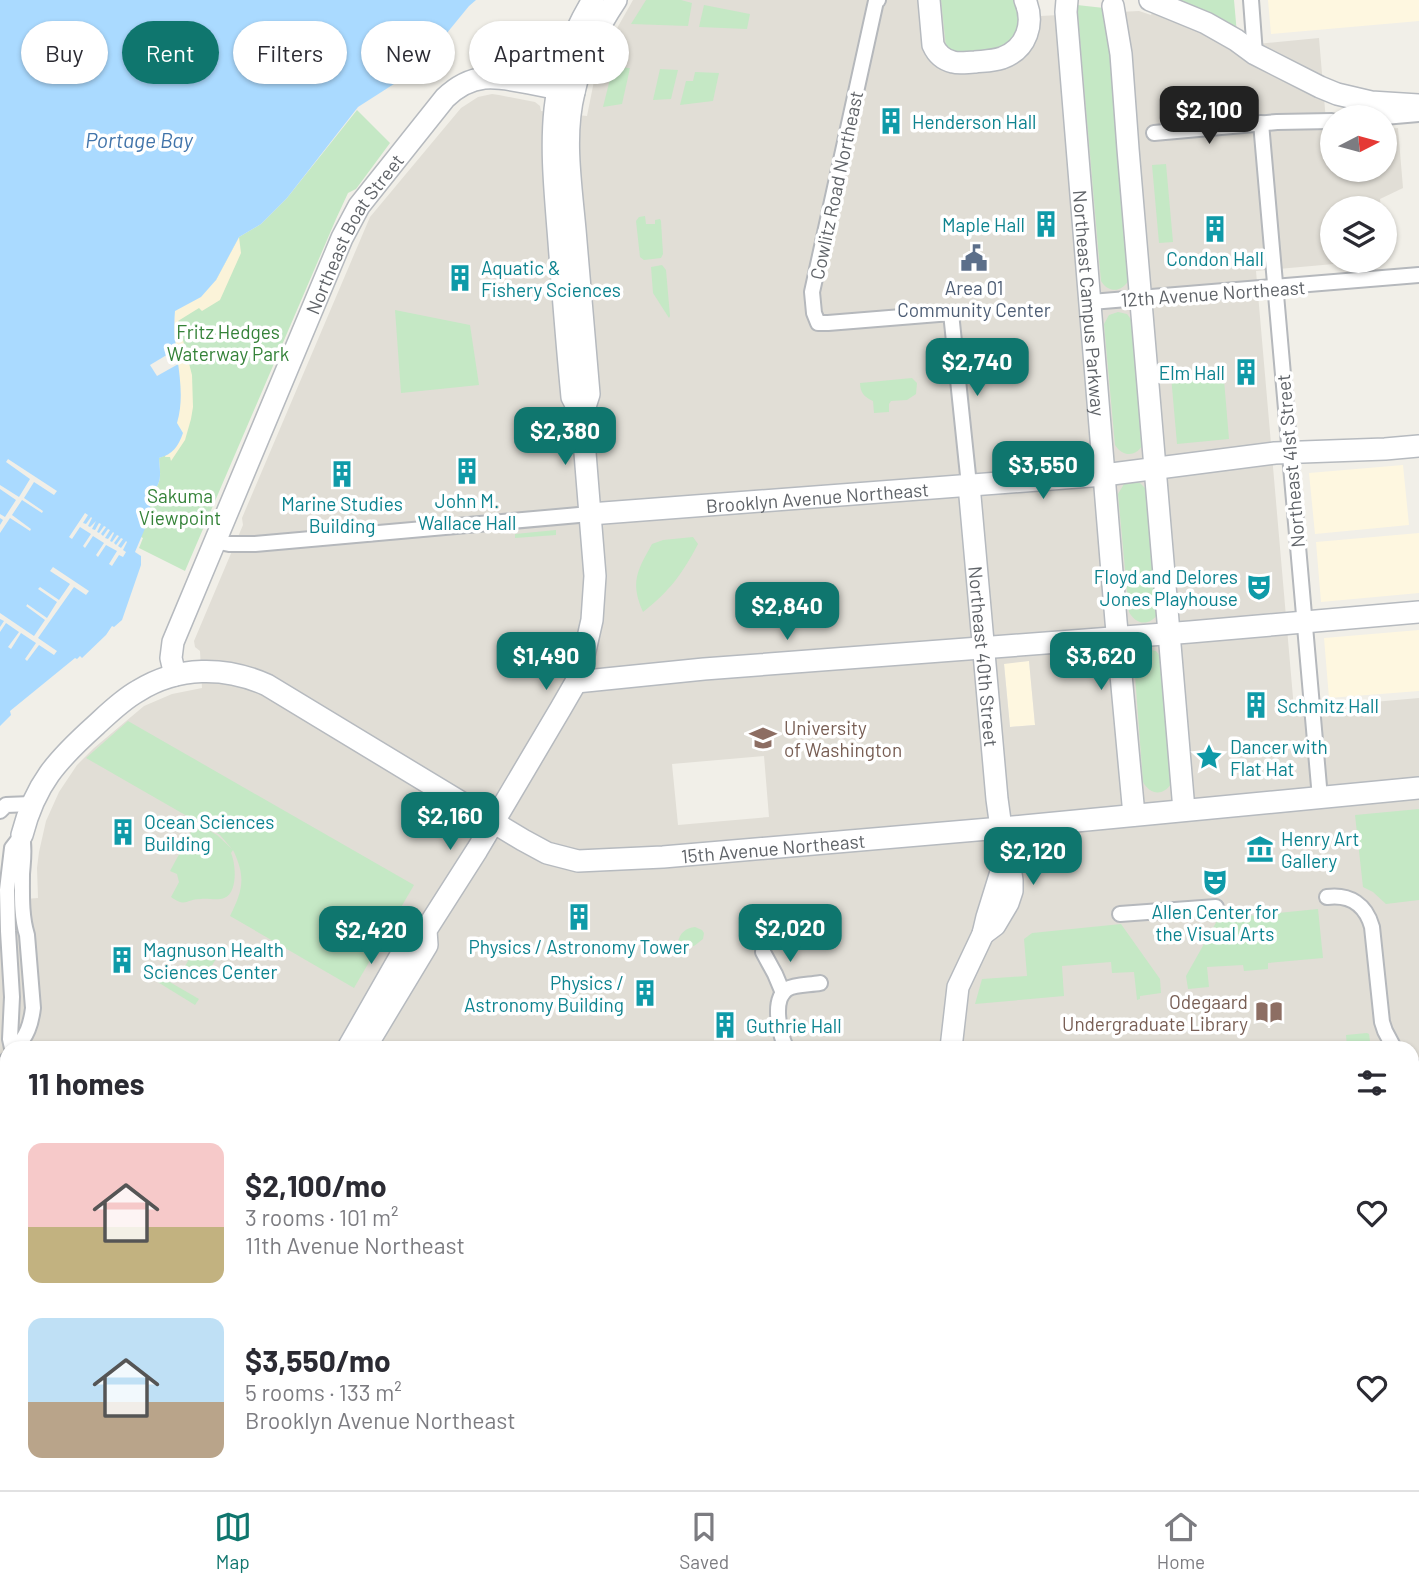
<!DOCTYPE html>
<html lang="en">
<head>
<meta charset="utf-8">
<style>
  :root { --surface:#fff; --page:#f2f2f3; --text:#2b2b33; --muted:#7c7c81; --line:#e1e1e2; --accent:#0f766e }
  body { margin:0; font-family:Barlow,sans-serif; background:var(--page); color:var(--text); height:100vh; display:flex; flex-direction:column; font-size:26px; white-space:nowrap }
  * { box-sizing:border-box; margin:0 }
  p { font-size:23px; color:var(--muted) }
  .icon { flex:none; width:38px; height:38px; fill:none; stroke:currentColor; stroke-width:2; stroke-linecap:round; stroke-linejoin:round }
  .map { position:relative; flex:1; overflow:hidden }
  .side { position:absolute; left:0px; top:1041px; width:1419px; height:450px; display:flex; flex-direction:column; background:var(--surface); border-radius:21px 21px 0 0; box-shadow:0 2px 5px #0004 }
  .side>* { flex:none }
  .banner { position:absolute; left:21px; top:21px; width:700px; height:63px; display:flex; gap:14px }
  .needle { width:46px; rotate:84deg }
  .tools { position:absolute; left:1320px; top:105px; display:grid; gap:14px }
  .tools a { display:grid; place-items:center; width:77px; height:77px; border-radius:50%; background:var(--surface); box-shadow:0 2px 5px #0004; font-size:35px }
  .price { position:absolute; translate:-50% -60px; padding:0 16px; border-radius:14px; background:var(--accent); color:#fff; font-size:23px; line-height:46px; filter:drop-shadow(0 2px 4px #0008) }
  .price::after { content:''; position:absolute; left:50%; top:42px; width:21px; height:16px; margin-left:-10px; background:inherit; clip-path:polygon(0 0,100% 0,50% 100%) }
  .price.selected { background:#222; color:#fff }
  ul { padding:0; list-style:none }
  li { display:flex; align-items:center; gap:21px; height:175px; padding:0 28px }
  li span { display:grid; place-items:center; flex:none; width:196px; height:140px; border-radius:14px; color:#555 }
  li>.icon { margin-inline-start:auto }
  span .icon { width:84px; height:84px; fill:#fffc; stroke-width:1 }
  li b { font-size:30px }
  h2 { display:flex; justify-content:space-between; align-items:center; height:84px; padding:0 28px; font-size:30px }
  .tag { padding:0 24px; border-radius:32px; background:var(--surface); box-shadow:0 2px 5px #0004; font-size:24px; line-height:63px }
  .tag.selected { background:var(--accent); color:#fff }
  .dock { display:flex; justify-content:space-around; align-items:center; height:98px; border-top:2px solid var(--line); background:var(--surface); font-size:19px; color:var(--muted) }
  .dock a { display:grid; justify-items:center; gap:4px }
  .dock .selected { color:var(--accent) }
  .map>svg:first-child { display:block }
  .commercial { fill:#fef7e0 }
  .education { fill:#e1ded6; fill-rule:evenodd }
  .green { fill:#c5e8c5 }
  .sand { fill:#fbf3d9 }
  .water { fill:#aadaff }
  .pier { fill:#f1efe8 }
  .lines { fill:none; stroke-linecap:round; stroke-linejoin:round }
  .street-casing { stroke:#b5b8bc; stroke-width:18 }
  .secondary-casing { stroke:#b6babf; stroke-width:24 }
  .street { stroke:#fff; stroke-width:14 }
  .secondary { stroke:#fff; stroke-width:21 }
  .labels { text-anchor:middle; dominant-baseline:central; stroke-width:7; stroke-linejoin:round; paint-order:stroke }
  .culture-label { font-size:19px; fill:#0d838f; stroke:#fff; text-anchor:start }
  .street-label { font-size:19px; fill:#5f6368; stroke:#fff }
  .service-label { font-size:19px; fill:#4e5e75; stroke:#fff }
  .park-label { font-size:19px; fill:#348238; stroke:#fff }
  .education-label { font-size:19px; fill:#785e54; stroke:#fff; text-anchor:start }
  .water-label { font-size:21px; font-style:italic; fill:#4174aa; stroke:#fff }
</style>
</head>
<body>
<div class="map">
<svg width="1419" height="1490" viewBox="0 0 1419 1490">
  <rect width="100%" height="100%" fill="#f1efe8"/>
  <g class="commercial">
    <polygon points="1268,0 1419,0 1419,21 1271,34"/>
    <polygon points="1403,465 1409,525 1315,534 1309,473"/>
    <polygon points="1419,533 1419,593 1321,602 1316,542"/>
    <polygon points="1419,630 1419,691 1329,698 1324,638"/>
    <polygon points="1029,661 1035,725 1010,727 1004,663"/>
  </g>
  <path class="education" d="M 633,0 L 1013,0 L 1040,16 L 1139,11 L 1151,15 L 1158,0 L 1237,46 L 1319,38 L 1327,133 L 1332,134 L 1332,170 L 1384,170 L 1384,129 L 1398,128 L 1403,188 L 1380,199 L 1381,208 L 1332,208 L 1332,261 L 1367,261 L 1256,271 L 1294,709 L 1419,698 L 1419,1490 L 0,1490 L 0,901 L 38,898 L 37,868 L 39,852 L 46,821 L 59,792 L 77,765 L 94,748 L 144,706 L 172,694 L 202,688 L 200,651 L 195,647 L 194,641 L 243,525 L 242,518 L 370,217 L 461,108 L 478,97 L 492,94 L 499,95 L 535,102 L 540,106 L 541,111 L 587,116 L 594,81 L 607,46 ZM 1029,661 L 1035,725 L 1010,727 L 1004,664 ZM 764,756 L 769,817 L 678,825 L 672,764 ZM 7,1048 L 1412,1048 L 1412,1484 L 7,1484 Z"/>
  <g class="green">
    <polygon points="646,0 681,0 692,3 688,26 631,24"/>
    <polygon points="941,0 1017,0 1024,17 1010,47 959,58 946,47"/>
    <polygon points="1167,0 1234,0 1237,34"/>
    <polygon points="704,5 750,14 747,29 699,27"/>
    <path d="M 1077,5 L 1104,8 L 1114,89 L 1129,279 C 1123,292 1109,294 1101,281 Z"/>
    <polygon points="613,67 630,68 622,104 603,107"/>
    <polygon points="660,69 678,70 671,99 653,100"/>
    <polygon points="695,72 719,73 713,101 680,105 686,81 693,81"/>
    <path d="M 357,110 L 390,143 L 356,189 L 348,193 L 336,219 L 185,571 L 139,548 L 143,538 L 137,535 L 150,508 L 151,494 C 163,482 160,474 159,458 L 170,453 L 173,325 L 216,280 L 239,237 L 261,224 L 287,198 Z"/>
    <polygon points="1166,164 1173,242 1159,243 1152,165"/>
    <polygon points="645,216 646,224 655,224 655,220 660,219 661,221 663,254 661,258 644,260 640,257 636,221 639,217"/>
    <polygon points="662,265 666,270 670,316 669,318 653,293 651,267"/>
    <polygon points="395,310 470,325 479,385 401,393"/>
    <path d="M 1118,312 L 1127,314 L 1133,322 L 1144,442 C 1138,457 1123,458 1115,445 L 1104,324 L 1109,315 Z"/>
    <polygon points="1223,368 1229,439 1177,444 1171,376 1199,374 1199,370"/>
    <path d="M 912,378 L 917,383 L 916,394 L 907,400 L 891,401 L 889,404 L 889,412 L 874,413 L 873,401 C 864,397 860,392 860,383 Z"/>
    <path d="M 1135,481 L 1140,483 L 1148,491 L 1157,615 C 1149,626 1136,625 1129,612 L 1118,494 L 1124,484 Z"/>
    <polygon points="556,530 556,535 515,538 515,534"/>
    <path d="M 693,537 L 698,544 C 683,573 669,592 643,612 C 630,582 637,571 652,544 L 663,540 Z"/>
    <path d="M 1146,649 L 1156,651 L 1162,659 L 1171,784 C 1163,796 1150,795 1143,782 L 1134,662 L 1138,653 Z"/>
    <path d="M 128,721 L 414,885 L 354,988 L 230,916 C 243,890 246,877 233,850 L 231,853 C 236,864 238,893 224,898 C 217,901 208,898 201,899 C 186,899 186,908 171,897 L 179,882 L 177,874 L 170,871 L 196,823 L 217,835 L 232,849 L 220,835 L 86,758 Z"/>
    <polygon points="1419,809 1419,900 1386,904 1373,892 1363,887 1355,815"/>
    <polygon points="1318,909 1323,958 1268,963 1268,969 1244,971 1243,965 1207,967 1209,987 1188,989 1186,976 1218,919"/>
    <polygon points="1121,924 1160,979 1161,993 1140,996 1140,999 1137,1000 1134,972 1112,973 1111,962 1062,966 1064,996 975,1004 982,979 1027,976 1024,939 1032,933"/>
    <path d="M 695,927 L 702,930 L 704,933 L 703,939 L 694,946 L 680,947 L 678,943 C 679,933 686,928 695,927 Z"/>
    <polygon points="196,947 216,959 203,980 184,968"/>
    <polygon points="159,979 168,981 199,999 195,1005 156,981"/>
    <polygon points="1367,1033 1369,1034 1371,1048 1347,1048 1346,1035"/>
    <polygon points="1412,1312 1419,1318 1419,1490 1372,1490 1364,1484 1412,1484"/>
    <polygon points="375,1484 636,1484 636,1490 394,1490 393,1487 393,1490 375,1490"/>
  </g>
  <polygon class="sand" points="239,237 241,253 220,300 202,311 199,308 178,321 192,375 193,407 191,419 185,440 171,461 170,457 165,457 172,435 175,311 216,280"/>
  <g class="water">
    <path d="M 0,0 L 476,0 L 469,6 L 424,61 L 408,75 L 358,107 L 287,198 L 261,224 L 239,237 L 216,280 L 201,297 L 175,311 C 171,349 188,386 177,423 L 183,433 C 178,447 173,454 159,458 C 160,474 163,482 151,494 L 149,519 L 135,552 L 141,556 L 141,565 L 122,620 L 114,627 L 112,626 L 106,635 L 82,658 L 80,656 L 77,659 L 75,658 L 10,711 L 11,715 L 0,726 Z"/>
    <polygon points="682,1484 797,1484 796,1490 683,1490"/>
  </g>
  <g class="pier">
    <polygon points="180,347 182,362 157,376 150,365"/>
    <polygon points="8,459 57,491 54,495 34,482 24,498 43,511 42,513 22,500 12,515 31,529 30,531 10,518 0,533 0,525 3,520 0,518 0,514 5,517 16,500 0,489 0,485 19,497 30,479 6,462"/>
    <polygon points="85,513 88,515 83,523 86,524 91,517 92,518 88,526 90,527 96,521 92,529 95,530 99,523 101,524 97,532 99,533 104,526 106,527 101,534 103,536 108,529 110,530 105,538 108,539 113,532 114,533 110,541 112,542 117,535 119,536 114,543 116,545 121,538 123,539 118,546 121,548 126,541 127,542 123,550 126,552 123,557 119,555 112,566 109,564 117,551 106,545 98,557 96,555 104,543 93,536 85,548 83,546 91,534 80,527 72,539 69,537"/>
    <polygon points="53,567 89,591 86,595 74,587 38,638 57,651 54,655 39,645 27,661 25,659 36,643 21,633 11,649 8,647 19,632 6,623 0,632 0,627 4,621 0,619 0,613 34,636 45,620 26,606 27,605 27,604 47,618 57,602 38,589 40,587 59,600 70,584 50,571"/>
  </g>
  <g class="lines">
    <defs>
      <g id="street">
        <polyline points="878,0 876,1 812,292 814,313 818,323 828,323 951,313 969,485"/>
        <polyline points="1251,0 1255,54"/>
        <polyline points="1384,117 1419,114"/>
        <polyline points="1261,123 1320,798"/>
        <polyline points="1154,133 1277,122 1332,121"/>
        <polyline points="1091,302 1419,275"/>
        <polyline points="214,541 229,544 255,544 590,514"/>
        <polyline points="0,811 6,805 31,804"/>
        <path d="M 1327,897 C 1350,894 1366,905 1372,927 L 1382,1022 L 1385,1031 L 1394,1048"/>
        <polyline points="1120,914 1216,907"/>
        <polyline points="763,952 775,974 783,993"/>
        <polyline points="12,1048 10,1039 12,997 8,931 7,890 12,848 22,835"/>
        <path d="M 15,1048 C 27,1037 31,1024 33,1008 L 27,935 C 21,916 22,894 22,874 C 23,860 25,849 22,835"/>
        <path d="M 786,1048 C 780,1034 771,1000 787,989 C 795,984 810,985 820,983"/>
        <polyline points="1412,1065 1419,1071"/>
        <polyline points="0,1072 7,1060"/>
        <polyline points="1412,1207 1419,1199"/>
        <polyline points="1091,1484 1094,1490"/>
      </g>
      <g id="secondary">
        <path d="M 929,0 L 933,45 C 937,54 944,60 953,62 C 960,64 968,62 975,62 C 984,61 993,61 1002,58 C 1027,49 1035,23 1025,0"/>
        <path id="s1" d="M 1067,0 L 1066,12 L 1116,621 L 1134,815"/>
        <polyline points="1150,0 1206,23 1236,40 1255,54 1320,87 1337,94 1371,102 1419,105"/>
        <polyline points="1113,6 1121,54 1128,149 1184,810"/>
        <path d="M 582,416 L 572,397 C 567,345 563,294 559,242 C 552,150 542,83 593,0"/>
        <path id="s2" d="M 969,485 L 997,799 L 1005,857 L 1010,868 L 1012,880 L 1012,891 L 1008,903 L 995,925 L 983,934"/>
        <path id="s3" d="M 590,514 L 1104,475 L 1275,453 L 1385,449 L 1419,446"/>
        <path id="s4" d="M 175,675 L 171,658 L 173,642 L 342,238 L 359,206 L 445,98 C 472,72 495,76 529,83 C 544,86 559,89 574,92"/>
        <polyline points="576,682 704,669 1190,632 1419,612"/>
        <path id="s5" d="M 22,835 C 35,784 57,760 96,725 C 109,713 122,700 138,691 C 178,666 225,666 267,685 L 523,840 L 547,853 L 578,861 L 663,857 L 1024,826 L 1419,788"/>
        <polyline points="348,1048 413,934 419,931 426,930"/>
        <path d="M 365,1048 L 427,945 L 426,930 L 477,850 L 561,708 L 576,682 L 582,664 L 592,620 L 595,576 L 582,416 L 589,394 C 584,339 580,284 575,230 C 571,185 563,136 574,92 C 581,60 598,27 616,0"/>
        <polyline points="951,1048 958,987 983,934 987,917 1005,859"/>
        <polyline points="357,1484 357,1490"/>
        <polyline points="97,1490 101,1484"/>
      </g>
    </defs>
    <use href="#street" class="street-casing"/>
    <use href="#secondary" class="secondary-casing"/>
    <use href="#street" class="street"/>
    <use href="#secondary" class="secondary"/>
  </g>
  <defs>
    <symbol id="building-bare" viewBox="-9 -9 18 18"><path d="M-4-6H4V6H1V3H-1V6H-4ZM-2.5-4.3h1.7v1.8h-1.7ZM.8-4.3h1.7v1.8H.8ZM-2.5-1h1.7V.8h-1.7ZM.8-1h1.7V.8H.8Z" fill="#0f9aa8" stroke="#fff" stroke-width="2.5" paint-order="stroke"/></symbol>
    <symbol id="civic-bare" viewBox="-9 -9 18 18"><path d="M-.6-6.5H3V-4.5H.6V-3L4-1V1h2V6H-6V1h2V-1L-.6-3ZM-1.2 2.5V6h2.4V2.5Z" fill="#5c6f8a" stroke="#fff" stroke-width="2.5" paint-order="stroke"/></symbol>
    <symbol id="theatre-bare" viewBox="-9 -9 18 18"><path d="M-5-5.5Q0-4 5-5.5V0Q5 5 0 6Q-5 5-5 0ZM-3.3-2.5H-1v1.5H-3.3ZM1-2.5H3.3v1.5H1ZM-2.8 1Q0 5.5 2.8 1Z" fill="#0f9aa8" stroke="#fff" stroke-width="2.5" paint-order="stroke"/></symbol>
    <symbol id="university-bare" viewBox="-9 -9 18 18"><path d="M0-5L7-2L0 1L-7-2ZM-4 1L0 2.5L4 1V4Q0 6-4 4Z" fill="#8d6e63" stroke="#fff" stroke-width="2.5" paint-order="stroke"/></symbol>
    <symbol id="sight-bare" viewBox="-9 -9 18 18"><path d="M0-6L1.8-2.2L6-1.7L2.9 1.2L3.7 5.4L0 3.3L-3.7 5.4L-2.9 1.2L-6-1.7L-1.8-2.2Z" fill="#0f9aa8" stroke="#fff" stroke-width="2.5" paint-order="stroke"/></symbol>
    <symbol id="museum-bare" viewBox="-9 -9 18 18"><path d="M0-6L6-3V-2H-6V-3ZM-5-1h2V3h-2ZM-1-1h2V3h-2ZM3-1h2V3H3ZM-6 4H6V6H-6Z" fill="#0f9aa8" stroke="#fff" stroke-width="2.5" paint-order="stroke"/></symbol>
    <symbol id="library-bare" viewBox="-9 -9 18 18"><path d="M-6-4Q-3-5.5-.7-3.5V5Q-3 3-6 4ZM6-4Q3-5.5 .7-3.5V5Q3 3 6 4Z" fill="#8d6e63" stroke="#fff" stroke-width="2.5" paint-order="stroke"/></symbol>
  </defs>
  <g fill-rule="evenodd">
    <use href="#building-bare" x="872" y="102" width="38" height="38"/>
    <use href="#building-bare" x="1027" y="205" width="38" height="38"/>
    <use href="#building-bare" x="1196" y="210" width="38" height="38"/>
    <use href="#civic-bare" x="955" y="239" width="38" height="38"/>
    <use href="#building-bare" x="441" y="259" width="38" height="38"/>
    <use href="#building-bare" x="1227" y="353" width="38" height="38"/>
    <use href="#building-bare" x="448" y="452" width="38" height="38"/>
    <use href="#building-bare" x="323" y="455" width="38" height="38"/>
    <use href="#theatre-bare" x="1240" y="568" width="38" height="38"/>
    <use href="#building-bare" x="1237" y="686" width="38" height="38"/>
    <use href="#university-bare" x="744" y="719" width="38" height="38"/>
    <use href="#sight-bare" x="1190" y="738" width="38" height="38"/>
    <use href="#building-bare" x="104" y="813" width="38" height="38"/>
    <use href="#museum-bare" x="1241" y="830" width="38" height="38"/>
    <use href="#theatre-bare" x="1196" y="863" width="38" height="38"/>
    <use href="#building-bare" x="560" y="898" width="38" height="38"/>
    <use href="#building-bare" x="103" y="941" width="38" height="38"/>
    <use href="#building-bare" x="626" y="974" width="38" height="38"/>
    <use href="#library-bare" x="1250" y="993" width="38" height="38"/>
    <use href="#building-bare" x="706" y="1006" width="38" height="38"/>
  </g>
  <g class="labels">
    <g class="culture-label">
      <text x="912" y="121">Henderson Hall</text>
      <text x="1025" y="224" text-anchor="end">Maple Hall</text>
      <text x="1215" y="258" text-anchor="middle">Condon Hall</text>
      <text x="481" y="267">Aquatic &amp;<tspan x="481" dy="22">Fishery Sciences</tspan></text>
      <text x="1225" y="372" text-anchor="end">Elm Hall</text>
      <text x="467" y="500" text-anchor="middle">John M.<tspan x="467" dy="22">Wallace Hall</tspan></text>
      <text x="342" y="503" text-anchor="middle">Marine Studies<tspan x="342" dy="22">Building</tspan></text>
      <text x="1238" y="576" text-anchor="end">Floyd and Delores<tspan x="1238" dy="22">Jones Playhouse</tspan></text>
      <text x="1277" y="705">Schmitz Hall</text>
      <text x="1230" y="746">Dancer with<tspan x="1230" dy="22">Flat Hat</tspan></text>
      <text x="144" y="821">Ocean Sciences<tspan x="144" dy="22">Building</tspan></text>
      <text x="1281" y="838">Henry Art<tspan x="1281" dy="22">Gallery</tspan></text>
      <text x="1215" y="911" text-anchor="middle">Allen Center for<tspan x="1215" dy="22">the Visual Arts</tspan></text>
      <text x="579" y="946" text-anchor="middle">Physics / Astronomy Tower</text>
      <text x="143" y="949">Magnuson Health<tspan x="143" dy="22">Sciences Center</tspan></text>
      <text x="624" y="982" text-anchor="end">Physics /<tspan x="624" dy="22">Astronomy Building</tspan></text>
      <text x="746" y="1025">Guthrie Hall</text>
    </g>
    <g class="street-label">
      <text transform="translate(836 185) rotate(-78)">Cowlitz Road Northeast</text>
      <text stroke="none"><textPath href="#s4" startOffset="481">Northeast Boat Street</textPath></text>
      <text transform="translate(1213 293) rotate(-4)">12th Avenue Northeast</text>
      <text stroke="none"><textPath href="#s1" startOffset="304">Northeast Campus Parkway</textPath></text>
      <text transform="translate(1290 461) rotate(-95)">Northeast 41st Street</text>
      <text stroke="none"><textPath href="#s3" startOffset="228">Brooklyn Avenue Northeast</textPath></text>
      <text stroke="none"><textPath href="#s2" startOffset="172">Northeast 40th Street</textPath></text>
      <text stroke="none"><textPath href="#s5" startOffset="878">15th Avenue Northeast</textPath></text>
    </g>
    <g class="service-label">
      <text x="974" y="287">Area 01<tspan x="974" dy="22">Community Center</tspan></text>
    </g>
    <g class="park-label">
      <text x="228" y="331">Fritz Hedges<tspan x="228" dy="22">Waterway Park</tspan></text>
      <text x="180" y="495">Sakuma<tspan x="180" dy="22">Viewpoint</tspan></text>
    </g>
    <g class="education-label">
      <text x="784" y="727">University<tspan x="784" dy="22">of Washington</tspan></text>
      <text x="1248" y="1001" text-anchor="end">Odegaard<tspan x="1248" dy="22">Undergraduate Library</tspan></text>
    </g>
    <g class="water-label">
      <text x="139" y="139">Portage Bay</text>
    </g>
  </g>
</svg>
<div class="tools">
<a><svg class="needle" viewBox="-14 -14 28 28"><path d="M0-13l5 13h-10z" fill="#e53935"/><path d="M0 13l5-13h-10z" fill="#7c7c81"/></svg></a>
<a><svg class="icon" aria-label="layers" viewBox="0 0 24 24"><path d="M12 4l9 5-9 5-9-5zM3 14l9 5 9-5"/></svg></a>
</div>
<b class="price selected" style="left:1209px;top:146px">$2,100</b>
<b class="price" style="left:977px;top:398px">$2,740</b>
<b class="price" style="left:565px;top:467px">$2,380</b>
<b class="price" style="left:1043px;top:501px">$3,550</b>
<b class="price" style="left:787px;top:642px">$2,840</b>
<b class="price" style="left:546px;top:692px">$1,490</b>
<b class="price" style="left:1101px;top:692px">$3,620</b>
<b class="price" style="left:450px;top:852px">$2,160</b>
<b class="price" style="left:1033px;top:887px">$2,120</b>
<b class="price" style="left:790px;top:964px">$2,020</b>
<b class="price" style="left:371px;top:966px">$2,420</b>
<div class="banner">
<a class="tag">Buy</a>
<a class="tag selected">Rent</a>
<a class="tag">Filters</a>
<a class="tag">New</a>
<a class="tag">Apartment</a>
</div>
<section class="side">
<h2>11 homes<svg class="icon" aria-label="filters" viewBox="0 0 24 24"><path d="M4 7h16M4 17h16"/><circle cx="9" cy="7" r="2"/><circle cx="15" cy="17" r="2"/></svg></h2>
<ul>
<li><span style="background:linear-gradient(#f6c9c9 60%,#c2b280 0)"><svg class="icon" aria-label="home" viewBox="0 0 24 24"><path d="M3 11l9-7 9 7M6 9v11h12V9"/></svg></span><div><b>$2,100/mo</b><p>3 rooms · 101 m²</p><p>11th Avenue Northeast</p></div><svg class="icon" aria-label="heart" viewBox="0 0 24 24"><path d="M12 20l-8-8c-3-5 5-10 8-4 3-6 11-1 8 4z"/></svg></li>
<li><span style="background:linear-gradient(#bfe0f5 60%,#b9a48a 0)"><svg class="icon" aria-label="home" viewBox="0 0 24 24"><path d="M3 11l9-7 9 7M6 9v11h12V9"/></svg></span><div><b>$3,550/mo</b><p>5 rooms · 133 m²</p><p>Brooklyn Avenue Northeast</p></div><svg class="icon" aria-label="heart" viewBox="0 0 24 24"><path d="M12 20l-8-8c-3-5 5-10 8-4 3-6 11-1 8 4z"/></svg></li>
</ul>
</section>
</div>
<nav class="dock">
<a class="selected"><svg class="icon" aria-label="map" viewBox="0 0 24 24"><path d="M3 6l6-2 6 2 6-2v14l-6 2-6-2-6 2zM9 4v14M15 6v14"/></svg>Map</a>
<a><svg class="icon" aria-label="saved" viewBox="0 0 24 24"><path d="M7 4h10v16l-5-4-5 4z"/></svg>Saved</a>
<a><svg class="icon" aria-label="home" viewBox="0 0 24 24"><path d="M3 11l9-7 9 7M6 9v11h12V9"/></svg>Home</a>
</nav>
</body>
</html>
